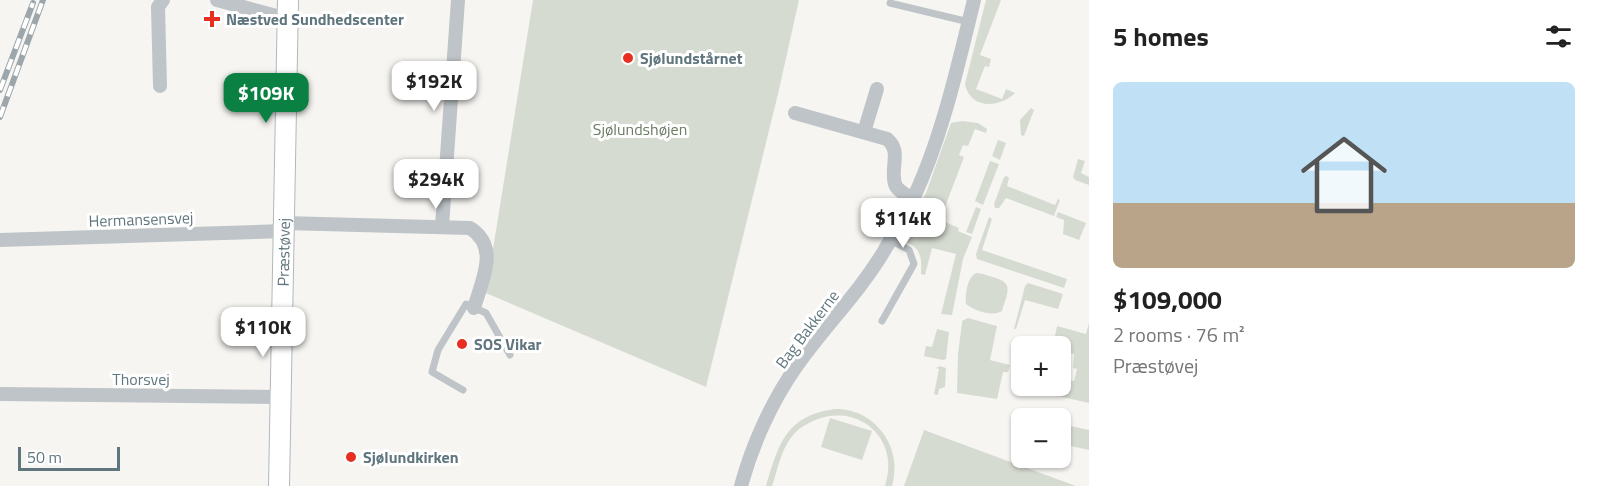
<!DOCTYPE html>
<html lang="en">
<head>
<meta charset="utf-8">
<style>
  :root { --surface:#fff; --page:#f2f2f2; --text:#222; --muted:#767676; --line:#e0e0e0; --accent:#0b8043 }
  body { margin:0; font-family:"Titillium Web",sans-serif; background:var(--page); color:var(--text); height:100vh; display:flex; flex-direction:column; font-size:22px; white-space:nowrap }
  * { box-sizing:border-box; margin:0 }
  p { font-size:20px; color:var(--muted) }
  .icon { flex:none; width:33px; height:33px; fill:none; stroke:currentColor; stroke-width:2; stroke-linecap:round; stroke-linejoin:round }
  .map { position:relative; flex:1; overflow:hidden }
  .drawer { display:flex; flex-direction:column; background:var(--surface); width:510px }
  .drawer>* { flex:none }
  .fabs { position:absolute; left:1011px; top:336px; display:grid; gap:12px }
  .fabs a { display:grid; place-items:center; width:60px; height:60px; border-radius:9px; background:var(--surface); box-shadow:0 2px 4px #0004; font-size:30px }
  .scale { position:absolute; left:18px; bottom:15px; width:102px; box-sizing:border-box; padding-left:6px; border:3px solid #60767e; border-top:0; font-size:16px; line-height:21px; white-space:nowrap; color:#60767e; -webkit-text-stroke:4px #fff; paint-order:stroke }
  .price { position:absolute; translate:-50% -51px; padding:0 14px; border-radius:12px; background:#fff; color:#222; font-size:20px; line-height:39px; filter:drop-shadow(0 2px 3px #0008) }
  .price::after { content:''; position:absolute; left:50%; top:36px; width:18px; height:14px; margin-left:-9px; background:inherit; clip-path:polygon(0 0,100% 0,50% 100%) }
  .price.current { background:var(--accent); color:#fff }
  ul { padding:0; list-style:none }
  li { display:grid; align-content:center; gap:12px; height:318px; padding:0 24px }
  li+li { border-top:2px solid var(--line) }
  li span { display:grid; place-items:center; height:186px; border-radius:9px; color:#555 }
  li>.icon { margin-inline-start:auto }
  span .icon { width:108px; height:108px; fill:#fffc; stroke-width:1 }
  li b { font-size:26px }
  h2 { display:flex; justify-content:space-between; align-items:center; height:72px; padding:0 24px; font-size:26px }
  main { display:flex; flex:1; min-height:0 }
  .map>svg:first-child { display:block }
  .green { fill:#d6dbd1 }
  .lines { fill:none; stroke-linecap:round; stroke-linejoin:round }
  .secondary-casing { stroke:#b1b8bb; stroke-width:22 }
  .lane { stroke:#bec4c7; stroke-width:7 }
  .street { stroke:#bec4c7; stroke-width:14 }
  .secondary { stroke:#fff; stroke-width:20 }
  .rail-casing { stroke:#9da7ab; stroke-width:6 }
  .rail { stroke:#fff; stroke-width:4; stroke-dasharray:11; stroke-linecap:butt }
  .poi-dot { fill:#e72e21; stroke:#fff; stroke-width:2 }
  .labels { text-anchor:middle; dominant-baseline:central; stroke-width:6; stroke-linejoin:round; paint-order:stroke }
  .poi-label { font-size:16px; font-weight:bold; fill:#60767e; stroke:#fff; text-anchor:start }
  .park-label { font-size:16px; fill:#6c7b63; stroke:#fff }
  .street-label { font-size:16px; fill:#60767e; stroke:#fff }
</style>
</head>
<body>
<main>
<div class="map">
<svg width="1089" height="486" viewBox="0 0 1089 486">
  <rect width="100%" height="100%" fill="#f6f5f2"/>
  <g class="green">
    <polygon points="533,0 799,0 778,94 706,387 486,293"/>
    <path d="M 986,0 L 1001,0 L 980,55 L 991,59 L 989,67 L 985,66 L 976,89 L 1002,99 L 1006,89 L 1015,93 C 1000,108 970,110 965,84 Z"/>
    <polygon points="1031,108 1034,110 1024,136 1021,135 1020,120"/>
    <path d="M 962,121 L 978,123 L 987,129 L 986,133 L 975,129 L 968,146 L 963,145 L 959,155 L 964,157 L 940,220 L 959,228 L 958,231 L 972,237 L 963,259 L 952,315 L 941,314 L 956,254 L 932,248 L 925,275 L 921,274 C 922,253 920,248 901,239 L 926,193 L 951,123 Z"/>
    <polygon points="998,140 1006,143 1000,160 992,156"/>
    <polygon points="1078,159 1085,161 1081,173 1089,177 1089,185 1075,180 1073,177"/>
    <polygon points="990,161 999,164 983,205 975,201"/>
    <polygon points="1007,176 1009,178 1007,186 1055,205 1058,199 1060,200 1054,216 1006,198 999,208 995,208 994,204 1004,177"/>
    <polygon points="976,207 981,209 972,234 966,232"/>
    <polygon points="1058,212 1086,223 1079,240 1063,234 1064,220 1056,217"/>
    <polygon points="989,217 992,219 982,250 1067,279 1064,288 977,259 976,254"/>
    <path d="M 976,273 C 982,273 989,276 996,278 C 1015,284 1006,296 1002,311 C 992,317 975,311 966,304 C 965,294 967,278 976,273 Z"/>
    <polygon points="1028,283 1063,294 1058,309 1025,300 1016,329 1014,329 1025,286"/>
    <polygon points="968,318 997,326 990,360 1010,365 1008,372 1003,372 997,399 957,393 958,354 962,323 962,321"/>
    <polygon points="1089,323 1089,403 1049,394 1051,388 1055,390 1057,386 1060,386 1061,379 1074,381 1077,369 1073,368 1074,354 1061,351 1060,346 1053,346 1057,326 1086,334"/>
    <polygon points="937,329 949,332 946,359 943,360 924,356 926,346 932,347"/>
    <polygon points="940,366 946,368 945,387 939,389 938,395 934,394 939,369 936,368"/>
    <path d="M 835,409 C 874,408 904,447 892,486 L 885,486 C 901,439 858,401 813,421 C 805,425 799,428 794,434 C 781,448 778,469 772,486 L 766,486 C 779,444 785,416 835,409 Z"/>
    <polygon points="830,418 872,431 862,460 821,447"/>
    <polygon points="1061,424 1089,430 1089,450 1061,444"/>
    <polygon points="924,430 1076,486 904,486"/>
  </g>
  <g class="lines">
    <defs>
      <g id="secondary">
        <path id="s1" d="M 279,486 L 288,0"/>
      </g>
    </defs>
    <use href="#secondary" class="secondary-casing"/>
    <g class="lane">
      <polyline points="890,3 969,22"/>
      <polyline points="882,321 914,264 909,250 890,240"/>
      <polyline points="463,390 432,372 438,350 466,304 486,313 510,355"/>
    </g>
    <g class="street">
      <polyline points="217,0 288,19"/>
      <polyline points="160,86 158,7 163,0"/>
      <path d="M 795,113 L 887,139 C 902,151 890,167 895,184 C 897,191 907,195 913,199"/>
      <polyline points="864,132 877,89"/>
      <path d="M 284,223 L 470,228 C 500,247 482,280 474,308"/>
      <polyline points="442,226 458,0"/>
      <polyline points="0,240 284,231"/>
      <polyline points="0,394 281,397"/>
      <path d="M 741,486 C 752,445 772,401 796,367 C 824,327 859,293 884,251 C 894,234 904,217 913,199 C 942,138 958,65 974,0"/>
    </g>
    <use href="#secondary" class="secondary"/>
    <defs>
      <g id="rail">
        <polyline points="0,90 33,3"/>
        <polyline points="0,117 43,0"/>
      </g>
    </defs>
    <use href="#rail" class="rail-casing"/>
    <use href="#rail" class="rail"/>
  </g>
  <g class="poi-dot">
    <path d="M209 10h6v6h6v6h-6v6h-6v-6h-6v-6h6z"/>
    <circle cx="628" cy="58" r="6"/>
    <circle cx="462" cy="344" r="6"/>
    <circle cx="351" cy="457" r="6"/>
  </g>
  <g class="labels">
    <g class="poi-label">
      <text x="226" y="19">Næstved Sundhedscenter</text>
      <text x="640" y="58">Sjølundstårnet</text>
      <text x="474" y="344">SOS Vikar</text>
      <text x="363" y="457">Sjølundkirken</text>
    </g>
    <g class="park-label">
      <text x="640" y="129">Sjølundshøjen</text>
    </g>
    <g class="street-label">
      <text transform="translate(141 219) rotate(-2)">Hermansensvej</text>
      <text stroke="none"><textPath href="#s1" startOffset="234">Præstøvej</textPath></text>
      <text transform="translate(807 329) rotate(-53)">Bag Bakkerne</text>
      <text x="141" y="379">Thorsvej</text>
    </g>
  </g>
</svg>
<div class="fabs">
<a>+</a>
<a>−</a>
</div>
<div class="scale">50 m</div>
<b class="price" style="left:434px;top:112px">$192K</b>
<b class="price current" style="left:266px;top:124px">$109K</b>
<b class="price" style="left:436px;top:210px">$294K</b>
<b class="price" style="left:903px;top:249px">$114K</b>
<b class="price" style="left:263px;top:358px">$110K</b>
</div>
<section class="drawer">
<h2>5 homes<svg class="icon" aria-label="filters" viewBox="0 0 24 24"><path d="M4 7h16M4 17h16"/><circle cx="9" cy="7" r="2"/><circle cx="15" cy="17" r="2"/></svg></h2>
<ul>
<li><span style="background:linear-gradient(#bfe0f5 65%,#b9a48a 0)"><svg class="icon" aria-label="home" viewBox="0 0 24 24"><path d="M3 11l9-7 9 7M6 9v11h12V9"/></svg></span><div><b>$109,000</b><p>2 rooms · 76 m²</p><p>Præstøvej</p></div></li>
</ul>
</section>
</main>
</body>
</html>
